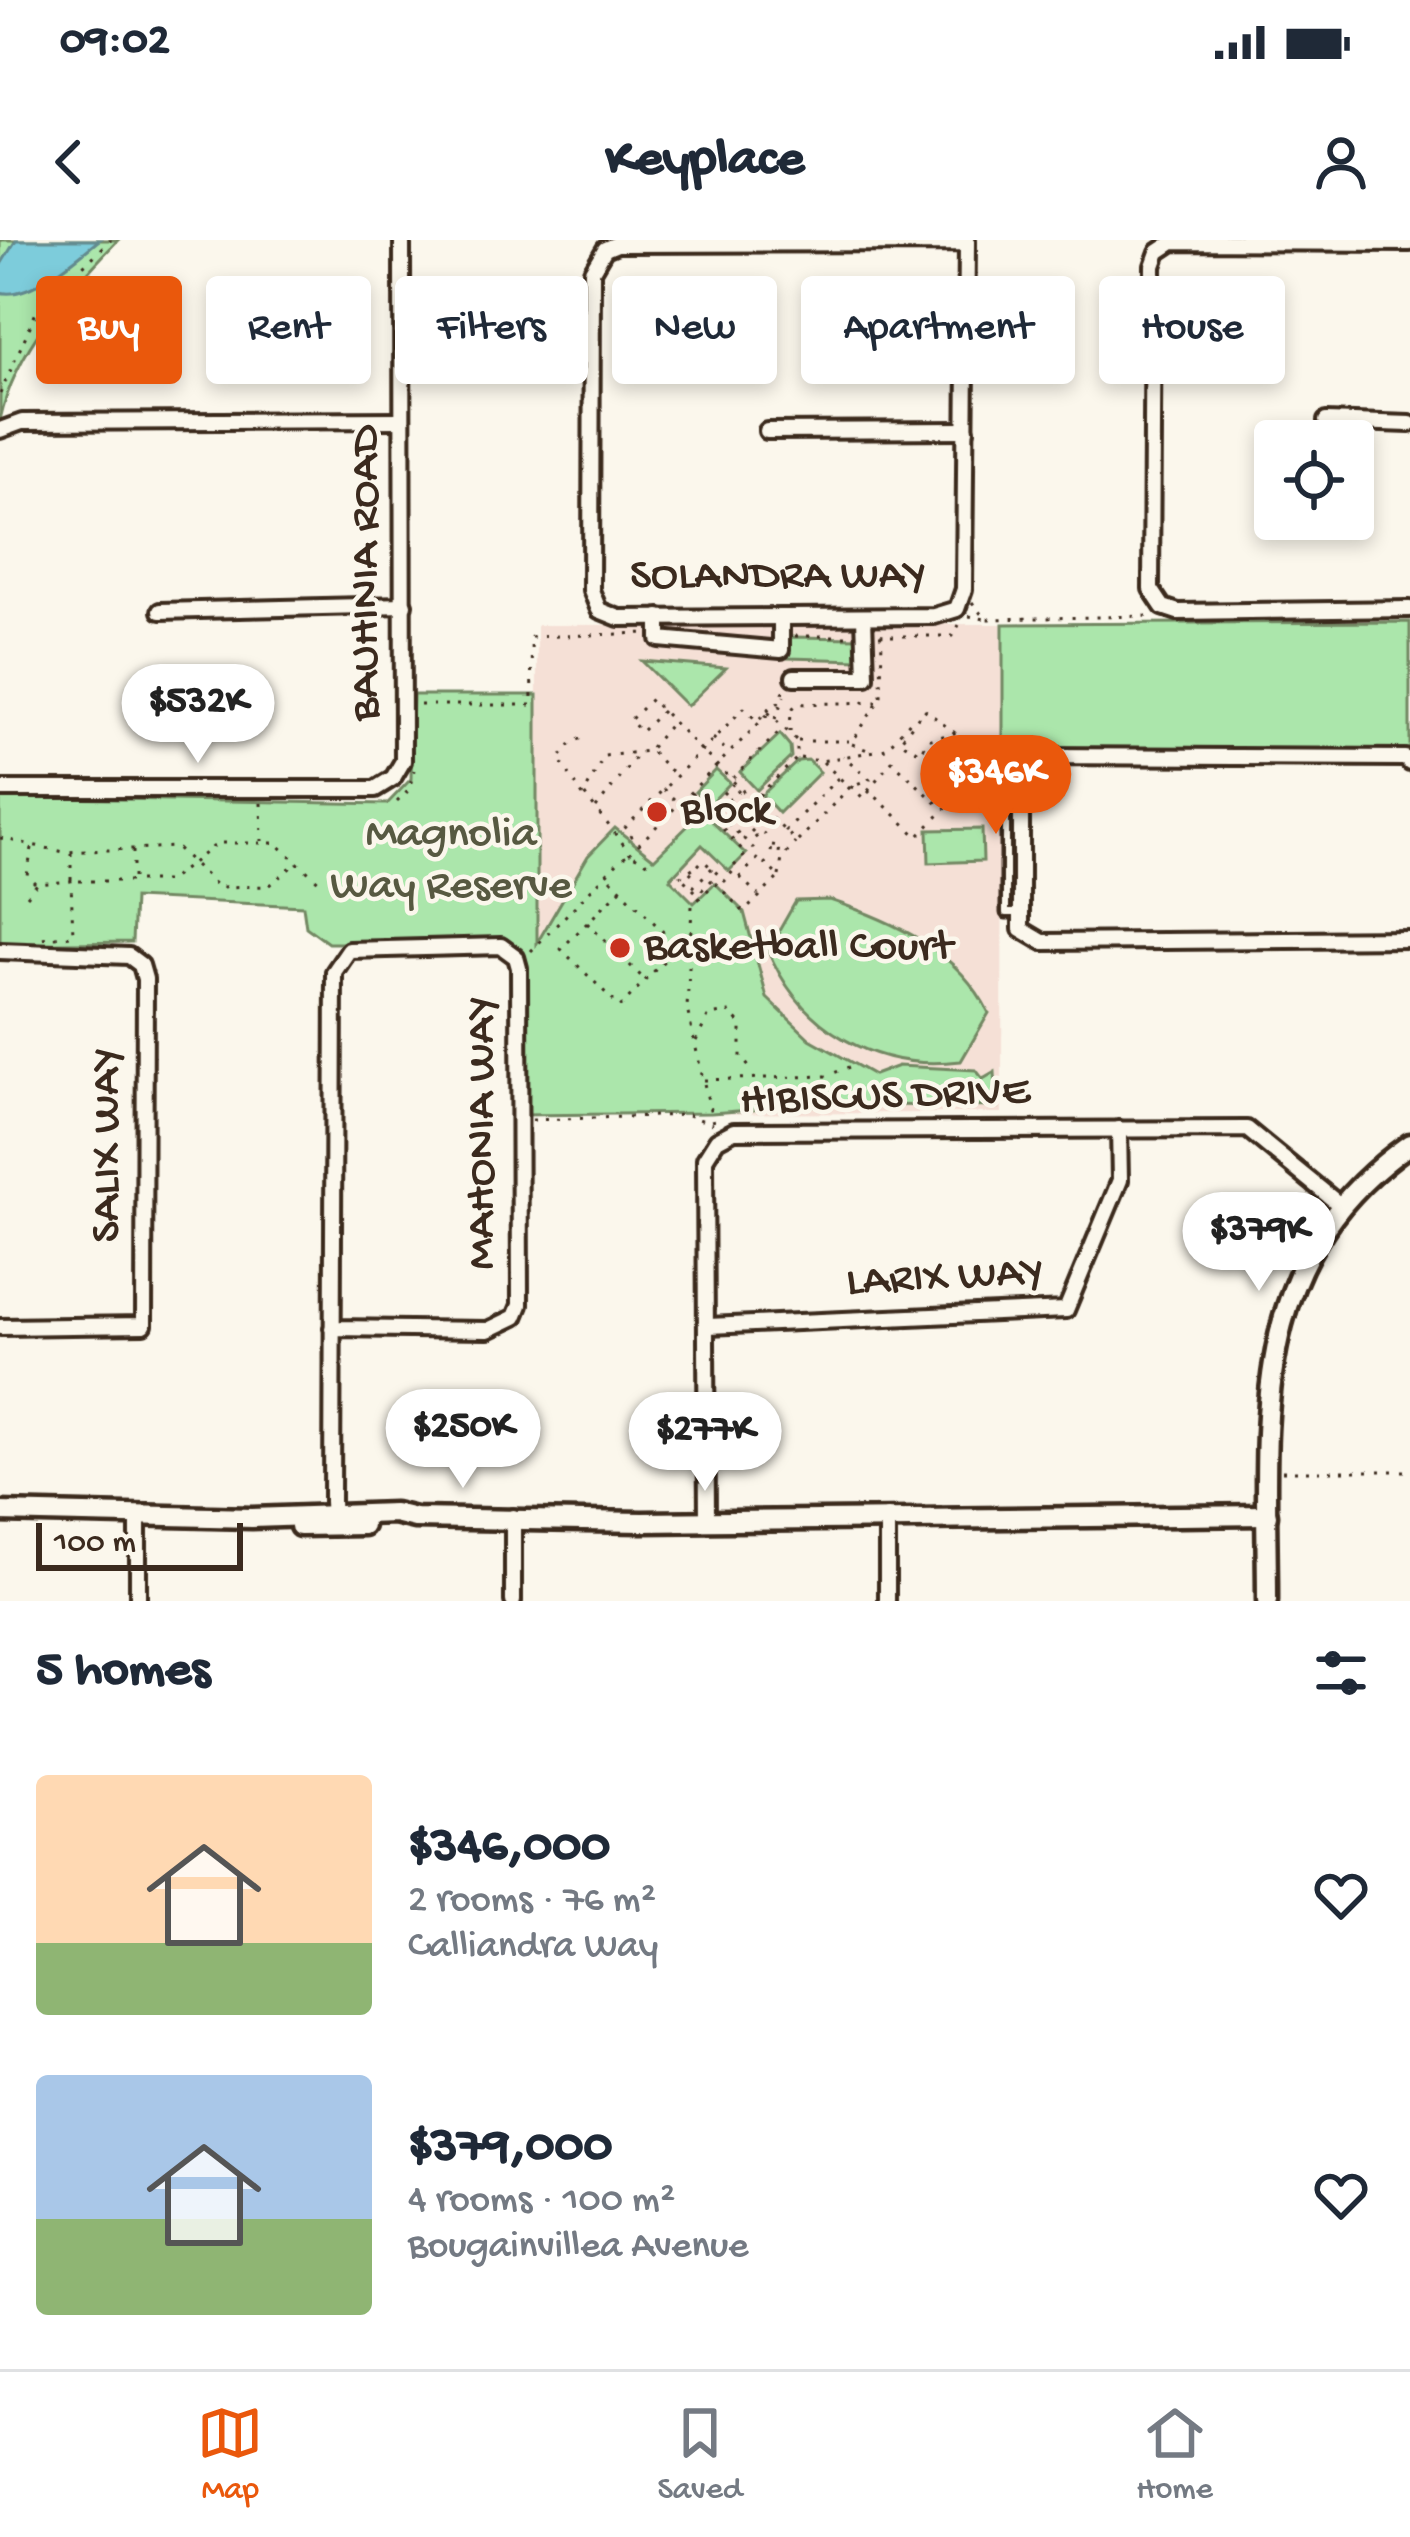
<!DOCTYPE html>
<html lang="en">
<head>
<meta charset="utf-8">
<style>
  :root { --surface:#fff; --page:#f2f2f3; --text:#1f2937; --muted:#747a83; --line:#e0e1e3; --accent:#ea580c }
  body { margin:0; font-family:"Gochi Hand",sans-serif; background:var(--page); color:var(--text); height:100vh; display:flex; flex-direction:column; font-size:45px; white-space:nowrap }
  * { box-sizing:border-box; margin:0 }
  p { font-size:39px; color:var(--muted) }
  .icon { flex:none; width:66px; height:66px; fill:none; stroke:currentColor; stroke-width:2; stroke-linecap:round; stroke-linejoin:round }
  .map { position:relative; height:1361px; overflow:hidden }
  .side { display:flex; flex-direction:column; background:var(--surface); flex:1 }
  .side>* { flex:none }
  .banner { position:absolute; left:36px; top:36px; width:1338px; height:108px; display:flex; gap:24px }
  .controls { position:absolute; left:1254px; top:180px; display:grid; gap:24px }
  .controls a { display:grid; place-items:center; width:120px; height:120px; border-radius:12px; background:var(--surface); box-shadow:0 6px 18px #0003; font-size:60px }
  .scale { position:absolute; left:36px; bottom:30px; width:207px; box-sizing:border-box; padding-left:12px; border:6px solid #3b2a1e; border-top:0; font-size:33px; line-height:42px; white-space:nowrap; color:#3b2a1e; -webkit-text-stroke:9px #fbf7ec; paint-order:stroke }
  .price { position:absolute; translate:-50% -102px; padding:0 27px; border-radius:42px; background:#fff; color:#222; font-size:39px; line-height:78px; filter:drop-shadow(0 3px 6px #0008) }
  .price::after { content:''; position:absolute; left:50%; top:72px; width:36px; height:27px; margin-left:-18px; background:inherit; clip-path:polygon(0 0,100% 0,50% 100%) }
  .price.on { background:var(--accent); color:#fff }
  ul { padding:0; list-style:none }
  li { display:flex; align-items:center; gap:36px; height:300px; padding:0 36px }
  li span { display:grid; place-items:center; flex:none; width:336px; height:240px; border-radius:12px; color:#555 }
  li>.icon { margin-inline-start:auto }
  span .icon { width:144px; height:144px; fill:#fffc; stroke-width:1 }
  li b { font-size:51px }
  h2 { display:flex; justify-content:space-between; align-items:center; height:144px; padding:0 36px; font-size:51px }
  .tag { padding:0 42px; border-radius:12px; background:var(--surface); box-shadow:0 6px 18px #0003; font-size:42px; line-height:108px }
  .tag.on { background:var(--accent); color:#fff }
  .status { display:flex; justify-content:space-between; align-items:center; height:84px; padding:0 60px; background:var(--surface); direction:ltr }
  .status svg { height:33px; fill:currentColor }
  header { display:flex; justify-content:space-between; align-items:center; height:156px; padding:0 36px; background:var(--surface); font-size:54px; font-weight:700 }
  .tabs { display:flex; justify-content:space-around; align-items:center; height:168px; border-top:3px solid var(--line); background:var(--surface); font-size:33px; color:var(--muted) }
  .tabs a { display:grid; justify-items:center; gap:6px }
  .tabs .on { color:var(--accent) }
  .map>svg:first-child { display:block }
  .built { fill:#f5e0d6 }
  .green { fill:#abe6ab; stroke:#738864; stroke-width:3 }
  .water { fill:#7dccdb; stroke:#638b8f; stroke-width:3 }
  .lines { fill:none; stroke-linecap:round; stroke-linejoin:round }
  .lane-casing { stroke:#3b2a1e; stroke-width:15 }
  .street-casing { stroke:#3b2a1e; stroke-width:22 }
  .secondary-casing { stroke:#3b2a1e; stroke-width:27 }
  .path { stroke:#3b2a1e; stroke-width:3; stroke-dasharray:3 9; stroke-linecap:butt }
  .lane { stroke:#fbf7ec; stroke-width:6 }
  .street { stroke:#fbf7ec; stroke-width:14 }
  .secondary { stroke:#fbf7ec; stroke-width:18 }
  .poi-dot { fill:#c8321e; stroke:#fbf7ec; stroke-width:4.5 }
  .labels { text-anchor:middle; dominant-baseline:central; stroke-width:9; stroke-linejoin:round; paint-order:stroke }
  .street-label { font-size:45px; fill:#3b2a1e; stroke:#fbf7ec }
  .poi-label { font-size:45px; fill:#3b2a1e; stroke:#fbf7ec; text-anchor:start }
  .park-label { font-size:45px; fill:#575941; stroke:#fbf7ec }
</style>
</head>
<body>
<div class="status"><b>09:02</b><svg viewBox="0 0 49 12"><path d="M0 12V9h3v3zM5 12V6h3v6zM10 12V3h3v9zM15 12V0h3v12zM26 1h20v11H26zM47 4h2v5h-2z"/></svg></div>
<header><svg class="icon" aria-label="back" viewBox="0 0 24 24"><path d="M15 5l-7 7 7 7"/></svg>Keyplace<svg class="icon" aria-label="person" viewBox="0 0 24 24"><circle cx="12" cy="8" r="4"/><path d="M4 21q1-7 8-7t8 7"/></svg></header>
<div class="map">
<svg width="1410" height="1361" viewBox="0 0 1410 1361">
  <rect width="100%" height="100%" fill="#fbf7ec"/>
  <filter id="ink" filterUnits="userSpaceOnUse"><feTurbulence type="fractalNoise" baseFrequency=".00833" numOctaves="2"/><feDisplacementMap in="SourceGraphic" scale="24" xChannelSelector="R" yChannelSelector="G"/><feConvolveMatrix kernelMatrix="1 2 1 2 8 2 1 2 1" color-interpolation-filters="sRGB"/></filter>
  <g filter="url(#ink)">
    <polygon class="built" points="1003,384 1002,873 536,874 537,385"/>
    <g class="green">
      <path d="M 0,0 L 118,0 C 68,52 15,109 0,180 Z"/>
      <polygon points="1410,382 1410,514 1003,510 1003,384"/>
      <polygon points="789,397 860,398 859,420 788,418"/>
      <polygon points="642,421 726,428 687,466"/>
      <polygon points="413,455 537,455 537,703 588,616 615,588 654,619 706,568 707,577 746,614 729,631 702,605 670,639 694,663 715,643 744,672 767,758 810,799 874,835 898,826 976,830 983,839 995,832 997,867 829,864 711,873 518,875 512,720 492,703 328,703 306,687 303,666 134,658 132,702 0,704 0,557 387,564 411,539"/>
      <polygon points="780,494 790,506 791,517 757,550 740,532"/>
      <polygon points="808,520 820,532 779,573 762,555 798,521"/>
      <polygon points="716,530 730,543 709,565 695,552"/>
      <polygon points="982,589 983,621 929,623 928,590"/>
      <path d="M 830,660 C 893,681 958,710 989,773 L 961,821 C 876,832 801,790 768,710 L 796,661 Z"/>
    </g>
    <path class="water" d="M 16,0 L 99,0 C 77,18 28,61 0,52 L 0,26 Z"/>
    <g class="lines">
      <defs>
        <polyline id="lane" points="1017,565 1006,565 1006,673 1021,673"/>
        <g id="street">
          <polyline points="967,0 967,3 964,349 957,369 934,376 619,378 599,370 591,350 592,31 605,9 617,4 967,3"/>
          <polyline points="1410,3 1173,2 1158,12 1153,26 1151,349 1163,367 1178,372 1410,369"/>
          <polyline points="1326,181 1410,184"/>
          <polyline points="0,190 22,182 402,180"/>
          <polyline points="767,191 966,190"/>
          <polyline points="160,371 404,365"/>
          <polyline points="659,377 659,399 781,410 781,377"/>
          <polyline points="794,437 866,437 864,377"/>
          <polyline points="1410,523 1405,518 1039,516 1021,527 1021,689 1043,702 1410,699"/>
          <polyline points="0,549 375,549 393,538 403,521 402,0"/>
          <polyline points="0,711 129,716 141,725 145,739 144,1085 0,1087"/>
          <polyline points="708,1086 1066,1070 1120,940 1119,889"/>
          <path d="M 332,1088 L 488,1090 L 515,1077 L 520,1065 L 519,728 L 516,717 L 501,706 L 349,710 L 334,732 C 332,909 332,1085 332,1261 L 333,1281"/>
          <polyline points="887,1277 887,1361"/>
          <polyline points="707,1281 705,919 717,900 734,891 1247,889 1341,966"/>
          <polyline points="138,1361 138,1277"/>
          <polyline points="513,1361 513,1277"/>
        </g>
        <g id="secondary">
          <polyline points="0,1272 252,1278 394,1273 415,1278 642,1282 1267,1275"/>
          <polyline points="300,1286 363,1285"/>
          <path d="M 1267,1361 C 1267,1183 1244,1020 1410,904"/>
        </g>
      </defs>
      <use href="#lane" class="lane-casing"/>
      <use href="#street" class="street-casing"/>
      <use href="#secondary" class="secondary-casing"/>
      <g class="path">
        <polyline points="0,154 38,68 111,0"/>
        <polyline points="972,362 985,379 1154,376"/>
        <polyline points="969,376 985,379"/>
        <polyline points="795,396 852,396"/>
        <polyline points="879,396 953,396 959,385"/>
        <polyline points="420,465 532,465 531,397 648,393"/>
        <polyline points="767,470 781,461 785,446"/>
        <path d="M 662,471 L 641,492 L 630,480 L 651,459 C 684,494 719,527 753,561 L 797,518 L 797,501 L 767,471 L 757,481 L 744,468 L 624,589 L 639,604 L 769,473"/>
        <polyline points="775,479 784,456"/>
        <polyline points="790,492 791,470 797,464 877,462"/>
        <polyline points="955,493 924,469 900,501 920,513 927,500 955,493 984,522 1008,533"/>
        <polyline points="713,498 727,511"/>
        <polyline points="798,501 853,501 881,457 882,390"/>
        <polyline points="852,504 870,511"/>
        <polyline points="652,512 674,535"/>
        <polyline points="800,518 821,521 886,509 912,479"/>
        <polyline points="823,522 850,548"/>
        <polyline points="733,538 781,490"/>
        <polyline points="851,546 863,558 870,551 918,597 952,561 994,561"/>
        <polyline points="663,549 677,562"/>
        <polyline points="739,550 716,572 744,599"/>
        <polyline points="868,550 892,521 943,569"/>
        <polyline points="691,553 746,614 729,631 738,639 759,617 779,637 744,672 715,643 692,666 687,769 714,887"/>
        <polyline points="583,556 559,519 571,503 587,496"/>
        <polyline points="981,558 982,520"/>
        <polyline points="397,562 409,550 414,530"/>
        <polyline points="754,562 797,602 851,546 870,539 843,516"/>
        <polyline points="261,563 262,601"/>
        <polyline points="596,568 637,515"/>
        <polyline points="706,571 733,544"/>
        <polyline points="785,591 839,537"/>
        <polyline points="755,596 758,600 774,583"/>
        <polyline points="0,598 64,612 176,607 218,647 269,646 297,622 323,645"/>
        <polygon points="772,605 780,606 779,613 771,613"/>
        <polyline points="32,608 27,635 35,643"/>
        <polyline points="754,609 744,599 767,576"/>
        <polyline points="133,611 133,638"/>
        <polyline points="71,613 71,641 169,641 218,603 276,603 296,621"/>
        <polyline points="631,614 584,554 604,516 648,511 673,481"/>
        <polyline points="712,628 692,648 684,640 703,620 726,642 732,636"/>
        <polyline points="680,636 693,628"/>
        <polyline points="779,636 782,619 795,603"/>
        <polyline points="740,637 758,655"/>
        <polyline points="611,639 688,717"/>
        <polyline points="621,649 561,709 620,767 678,706"/>
        <polyline points="693,649 698,654 713,639 709,636"/>
        <polyline points="27,656 37,644 71,641 73,696 38,698"/>
        <polyline points="587,683 644,739"/>
        <polyline points="531,711 623,617 631,614 648,623"/>
        <polyline points="696,801 709,775 729,772 741,784 741,817 754,833"/>
        <polyline points="704,840 826,836 849,827"/>
        <polyline points="532,880 688,875 712,884"/>
        <polyline points="1282,1231 1410,1231"/>
      </g>
      <use href="#lane" class="lane"/>
      <use href="#street" class="street"/>
      <use href="#secondary" class="secondary"/>
    </g>
  </g>
  <g class="poi-dot">
    <circle cx="657" cy="572" r="12"/>
    <circle cx="620" cy="708" r="12"/>
  </g>
  <g class="labels">
    <g class="street-label">
      <text transform="translate(367 333) rotate(-90)">BAUHINIA ROAD</text>
      <text x="778" y="337">SOLANDRA WAY</text>
      <text transform="translate(885 858) rotate(-2)">HIBISCUS DRIVE</text>
      <text transform="translate(483 893) rotate(-90)">MAHONIA WAY</text>
      <text transform="translate(108 905) rotate(-90)">SALIX WAY</text>
      <text transform="translate(945 1039) rotate(-3)">LARIX WAY</text>
    </g>
    <g class="poi-label">
      <text x="681" y="572">Block</text>
      <text x="644" y="708">Basketball Court</text>
    </g>
    <g class="park-label">
      <text x="451" y="595">Magnolia<tspan x="451" dy="52">Way Reserve</tspan></text>
    </g>
  </g>
</svg>
<div class="controls">
<a><svg class="icon" aria-label="locate" viewBox="0 0 24 24"><circle cx="12" cy="12" r="6"/><path d="M12 2v4M12 18v4M2 12h4M18 12h4"/></svg></a>
</div>
<div class="scale">100 m</div>
<b class="price" style="left:198px;top:526px">$532K</b>
<b class="price on" style="left:996px;top:597px">$346K</b>
<b class="price" style="left:1259px;top:1054px">$379K</b>
<b class="price" style="left:463px;top:1251px">$250K</b>
<b class="price" style="left:705px;top:1254px">$277K</b>
<div class="banner">
<a class="tag on">Buy</a>
<a class="tag">Rent</a>
<a class="tag">Filters</a>
<a class="tag">New</a>
<a class="tag">Apartment</a>
<a class="tag">House</a>
</div>
</div>
<section class="side">
<h2>5 homes<svg class="icon" aria-label="filters" viewBox="0 0 24 24"><path d="M4 7h16M4 17h16"/><circle cx="9" cy="7" r="2"/><circle cx="15" cy="17" r="2"/></svg></h2>
<ul>
<li><span style="background:linear-gradient(#ffd9b3 70%,#8fb573 0)"><svg class="icon" aria-label="home" viewBox="0 0 24 24"><path d="M3 11l9-7 9 7M6 9v11h12V9"/></svg></span><div><b>$346,000</b><p>2 rooms · 76 m²</p><p>Calliandra Way</p></div><svg class="icon" aria-label="heart" viewBox="0 0 24 24"><path d="M12 20l-8-8c-3-5 5-10 8-4 3-6 11-1 8 4z"/></svg></li>
<li><span style="background:linear-gradient(#a9c7e8 60%,#8fb573 0)"><svg class="icon" aria-label="home" viewBox="0 0 24 24"><path d="M3 11l9-7 9 7M6 9v11h12V9"/></svg></span><div><b>$379,000</b><p>4 rooms · 100 m²</p><p>Bougainvillea Avenue</p></div><svg class="icon" aria-label="heart" viewBox="0 0 24 24"><path d="M12 20l-8-8c-3-5 5-10 8-4 3-6 11-1 8 4z"/></svg></li>
</ul>
</section>
<nav class="tabs">
<a class="on"><svg class="icon" aria-label="map" viewBox="0 0 24 24"><path d="M3 6l6-2 6 2 6-2v14l-6 2-6-2-6 2zM9 4v14M15 6v14"/></svg>Map</a>
<a><svg class="icon" aria-label="saved" viewBox="0 0 24 24"><path d="M7 4h10v16l-5-4-5 4z"/></svg>Saved</a>
<a><svg class="icon" aria-label="home" viewBox="0 0 24 24"><path d="M3 11l9-7 9 7M6 9v11h12V9"/></svg>Home</a>
</nav>
</body>
</html>
